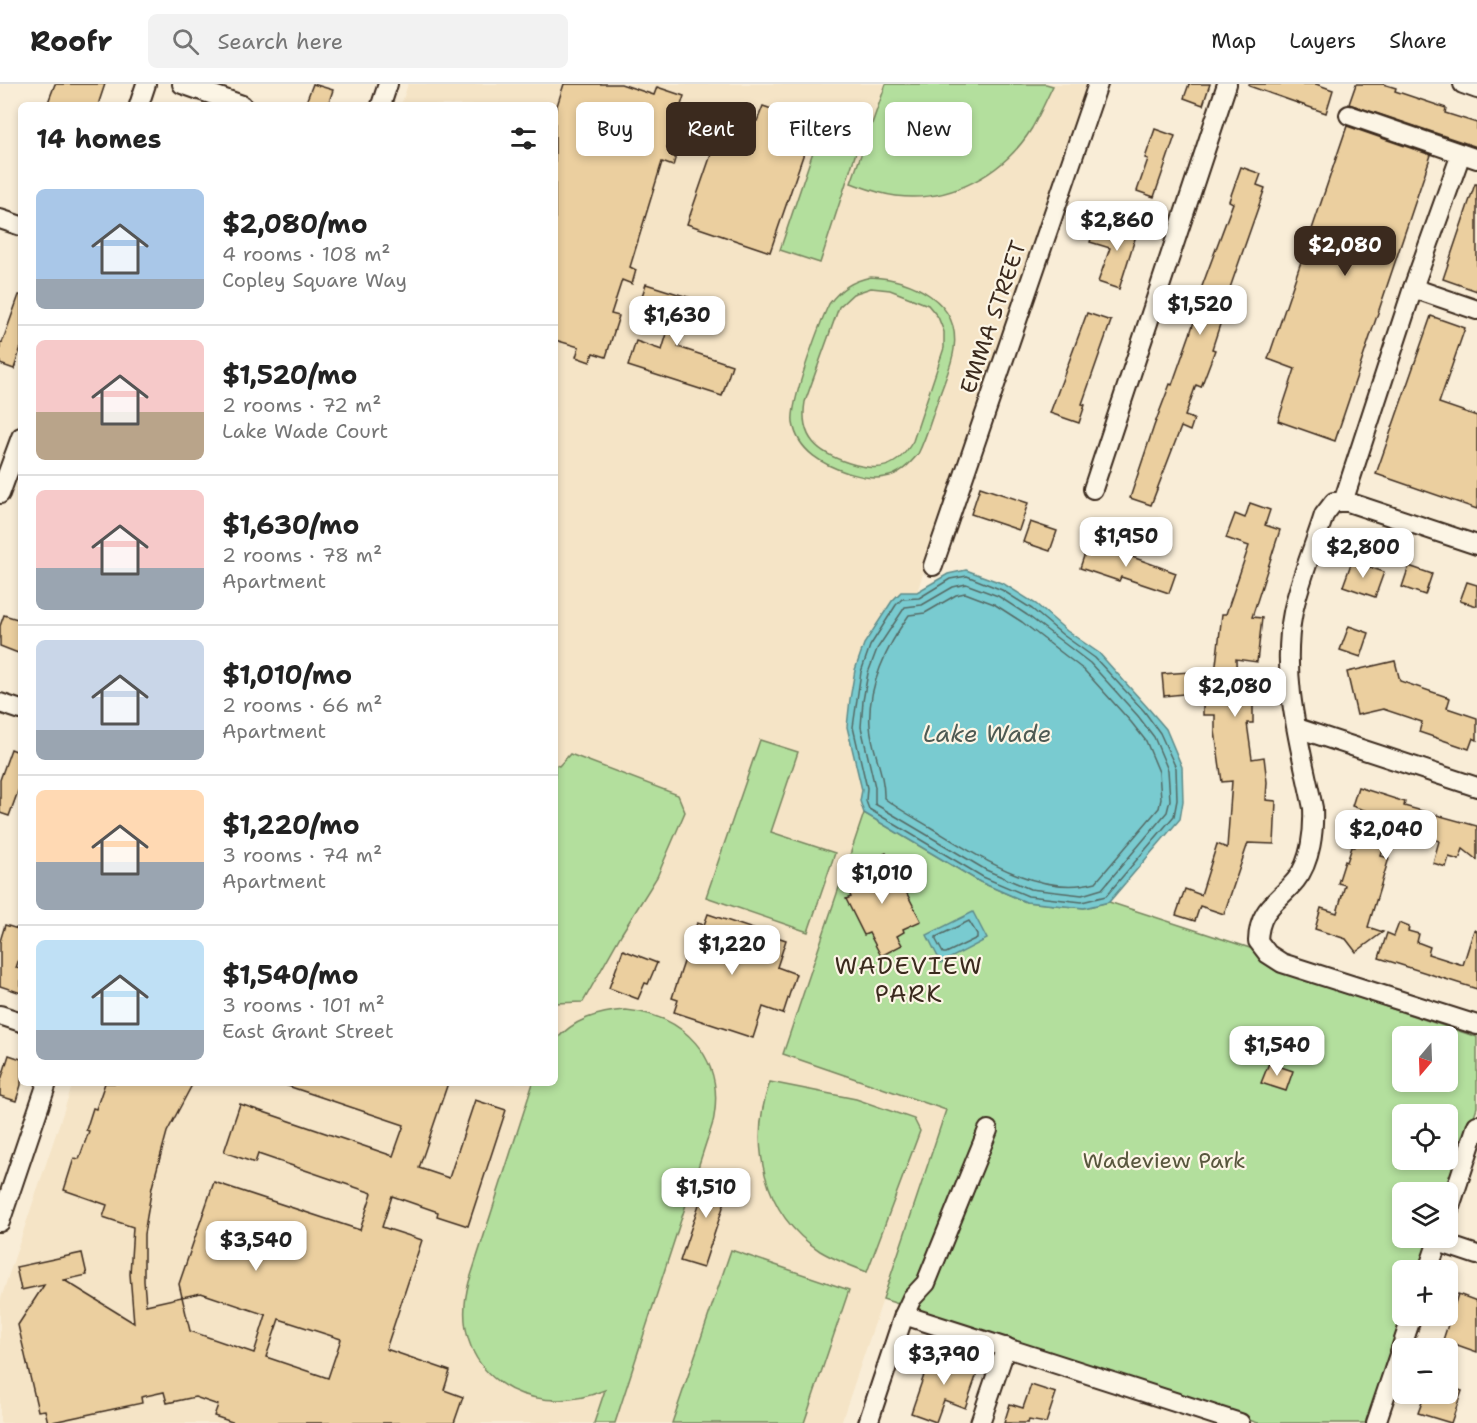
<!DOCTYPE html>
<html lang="en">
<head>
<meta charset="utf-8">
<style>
  :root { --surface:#fff; --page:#f2f2f2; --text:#222; --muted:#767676; --line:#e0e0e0; --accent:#3b2a1e }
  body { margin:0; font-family:"Shantell Sans",sans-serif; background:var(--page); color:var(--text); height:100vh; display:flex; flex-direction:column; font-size:22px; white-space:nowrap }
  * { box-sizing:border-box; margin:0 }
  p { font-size:20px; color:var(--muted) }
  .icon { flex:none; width:33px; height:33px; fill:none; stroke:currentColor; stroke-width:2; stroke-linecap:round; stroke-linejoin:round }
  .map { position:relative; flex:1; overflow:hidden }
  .sheet { position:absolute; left:18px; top:18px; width:540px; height:984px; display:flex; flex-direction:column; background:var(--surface); border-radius:9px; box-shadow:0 3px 9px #0003 }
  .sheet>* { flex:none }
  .hud { position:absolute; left:576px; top:18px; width:570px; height:54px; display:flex; gap:12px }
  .needle { width:39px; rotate:199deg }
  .fabs { position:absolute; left:1392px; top:942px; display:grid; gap:12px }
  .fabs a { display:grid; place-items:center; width:66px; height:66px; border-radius:9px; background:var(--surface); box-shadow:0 3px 9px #0003; font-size:30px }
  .price { position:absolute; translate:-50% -51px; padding:0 14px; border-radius:12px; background:#fff; color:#222; font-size:20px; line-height:39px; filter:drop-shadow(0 2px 3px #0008) }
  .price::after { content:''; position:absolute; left:50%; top:36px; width:18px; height:14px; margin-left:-9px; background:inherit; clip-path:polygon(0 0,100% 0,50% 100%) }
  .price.selected { background:var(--accent); color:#fff }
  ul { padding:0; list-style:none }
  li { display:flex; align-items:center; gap:18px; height:150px; padding:0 18px }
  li+li { border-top:2px solid var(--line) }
  li span { display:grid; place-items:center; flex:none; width:168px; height:120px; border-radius:9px; color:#555 }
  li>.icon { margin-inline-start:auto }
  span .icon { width:72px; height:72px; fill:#fffc; stroke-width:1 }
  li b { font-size:26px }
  h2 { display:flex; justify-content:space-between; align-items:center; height:72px; padding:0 18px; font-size:26px }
  .tag { padding:0 21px; border-radius:9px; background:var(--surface); box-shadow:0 3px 9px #0003; font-size:21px; line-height:54px }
  .tag.selected { background:var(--accent); color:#fff }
  header { display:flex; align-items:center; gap:36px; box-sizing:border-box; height:84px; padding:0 30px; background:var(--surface); border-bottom:2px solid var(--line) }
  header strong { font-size:28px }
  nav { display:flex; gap:33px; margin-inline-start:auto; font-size:21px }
  .search { width:420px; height:54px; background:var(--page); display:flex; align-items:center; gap:15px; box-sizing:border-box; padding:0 21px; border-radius:9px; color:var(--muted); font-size:22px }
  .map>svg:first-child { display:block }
  .built { fill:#f5e4c6 }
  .green { fill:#b3df9d; stroke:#77845e; stroke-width:1.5; fill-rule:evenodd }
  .water { fill:#79cbd0; stroke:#608b89; stroke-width:1.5 }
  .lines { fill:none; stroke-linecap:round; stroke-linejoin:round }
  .shore { stroke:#546a65; stroke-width:1.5 }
  .building { fill:#ebcf9f; stroke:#3b2a1e; stroke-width:1.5; fill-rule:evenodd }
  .minor-casing { stroke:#3b2a1e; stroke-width:22 }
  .minor { stroke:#fcf5e5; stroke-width:18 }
  .labels { text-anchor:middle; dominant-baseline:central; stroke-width:4.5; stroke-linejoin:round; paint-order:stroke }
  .street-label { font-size:22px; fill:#3b2a1e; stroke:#fcf5e5 }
  .park-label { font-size:22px; fill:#59573e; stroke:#fcf5e5 }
  .water-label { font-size:24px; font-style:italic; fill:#4e5a53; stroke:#fcf5e5 }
  .neighbourhood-label { font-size:24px; letter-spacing:1.5px; fill:#3b2a1e; stroke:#fcf5e5 }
</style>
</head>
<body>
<header>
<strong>Roofr</strong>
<div class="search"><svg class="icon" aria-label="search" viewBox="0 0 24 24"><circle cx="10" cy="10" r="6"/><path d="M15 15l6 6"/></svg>Search here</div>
<nav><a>Map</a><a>Layers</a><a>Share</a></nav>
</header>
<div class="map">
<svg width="1477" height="1339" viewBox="0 0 1477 1339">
  <rect width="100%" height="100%" fill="#f9edd7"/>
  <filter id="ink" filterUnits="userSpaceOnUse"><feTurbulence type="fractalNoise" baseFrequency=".0167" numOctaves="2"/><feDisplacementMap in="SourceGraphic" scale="12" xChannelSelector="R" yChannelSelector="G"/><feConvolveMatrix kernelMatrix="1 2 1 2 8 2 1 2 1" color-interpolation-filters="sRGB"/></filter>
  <g filter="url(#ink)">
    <polygon class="built" points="408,0 1087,0 917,508 901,508 855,586 847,643 862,706 860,717 864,729 783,969 947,1026 841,1339 0,1339 0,1217 73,999 555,999 555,21 401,21"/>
    <g class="green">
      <path d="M 886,0 L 1046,0 L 1053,2 C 1046,16 1040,30 1032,44 C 1004,90 950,119 896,112 C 880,110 865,104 851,99 Z"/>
      <polygon points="823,38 862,50 820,179 780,166"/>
      <path d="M 871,193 C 911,195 961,217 954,265 C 952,281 944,298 939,313 C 932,332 927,352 918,370 C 909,381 899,391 885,393 C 872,396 860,392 848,389 C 824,381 798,368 793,339 C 790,319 819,241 829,220 C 840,205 852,197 871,193 ZM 871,204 L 890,206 L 928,221 L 938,233 L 944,248 L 944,264 L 913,357 C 897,385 878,388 849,379 C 818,369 799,354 805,318 L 839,223 L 853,210 Z"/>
      <polygon points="760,656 798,668 771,748 835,769 808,848 706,813"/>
      <polygon points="570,670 678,711 685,728 657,793 622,849 583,918 555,919 555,681 559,682"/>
      <path d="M 864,729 L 980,798 L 1026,818 L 1084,824 L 1109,818 L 1253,865 L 1262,878 L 1278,887 L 1477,953 L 1477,1023 L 1448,1111 L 1448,1108 L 1402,1108 L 1402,1154 L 1433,1154 L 1422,1186 L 1402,1186 L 1402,1232 L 1407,1232 L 1371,1339 L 1258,1339 L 883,1215 L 946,1026 L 783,970 ZM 1402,952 L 1448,952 L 1448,998 L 1402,998 ZM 1402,1030 L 1448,1030 L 1448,1076 L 1402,1076 Z"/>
      <path d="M 626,926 C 684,931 724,973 714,1033 C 713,1041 709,1050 706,1059 L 615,1339 L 594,1339 L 605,1306 C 525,1339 445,1286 469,1198 L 533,999 L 555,999 L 555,957 C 574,935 598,928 626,926 Z"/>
      <path d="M 770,998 L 856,1015 L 914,1035 L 920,1047 L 867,1188 C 851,1182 835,1176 820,1167 C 763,1130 748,1060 770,998 Z"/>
      <polygon points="731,1166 849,1206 804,1339 672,1339"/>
    </g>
    <g class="water">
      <polygon points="966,486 1004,500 1036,520 1067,547 1099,569 1148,624 1166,645 1182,683 1183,717 1180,735 1109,818 1084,824 1026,818 980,798 864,729 860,717 862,706 847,643 850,615 855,586 864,560 892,517 901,508 917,508 948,490"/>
      <polygon points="973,828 987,855 941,879 927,851"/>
    </g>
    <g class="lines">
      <g class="shore">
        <polygon points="967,492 1002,506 1032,525 1063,551 1095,574 1144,627 1160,649 1176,684 1177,716 1174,732 1106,812 1082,818 1028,812 983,793 869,725 866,717 867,704 853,643 861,588 870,562 896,521 902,515 919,514 950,495"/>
        <polygon points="966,500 998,512 1027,531 1090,579 1138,632 1154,653 1168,686 1170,716 1167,728 1102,805 1082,811 1030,805 986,786 875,720 875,703 861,643 863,617 868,589 877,565 905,523 922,521 953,503"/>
        <path d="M 965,509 L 994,520 L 1022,538 L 1084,586 L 1131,638 L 1146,657 L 1159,688 L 1161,715 L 1159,724 L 1096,798 C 1038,814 978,772 930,743 C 915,734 898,725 884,714 C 885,690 872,667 870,642 C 867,603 887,562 909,531 L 925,529 L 956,511 Z"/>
        <polygon points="969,837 977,850 977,854 946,869 943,869 936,856 936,853"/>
      </g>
    </g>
    <g class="building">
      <polygon points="55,0 105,0 98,21 47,21"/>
      <polygon points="313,0 333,6 328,21 316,21 306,18"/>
      <polygon points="564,0 621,0 654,11 657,3 684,12 667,64 677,68 673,82 662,78 630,183 636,186 632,200 622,196 611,230 619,232 606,273 593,269 590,278 576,273 579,263 555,256 555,28"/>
      <polygon points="1189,0 1210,0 1203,21 1184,14"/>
      <polygon points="1249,0 1316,0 1333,6 1326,29 1249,2"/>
      <polygon points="1356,0 1383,0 1396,4 1395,7 1446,24 1445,29 1477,39 1477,63 1349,20"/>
      <polygon points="763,22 783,29 778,43 792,48 789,57 806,63 770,168 687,140 723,36 737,41 741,32 757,37"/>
      <polygon points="1347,42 1431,71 1335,357 1278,337 1295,285 1268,275"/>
      <polygon points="1155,45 1175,52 1154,113 1137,107 1148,75 1145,74"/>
      <polygon points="1241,83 1261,90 1257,101 1265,104 1224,221 1226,222 1212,265 1215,266 1201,303 1196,301 1185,332 1194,335 1190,347 1181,343 1151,421 1130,414 1154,342 1170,300 1172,301 1190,250 1204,206 1201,205 1233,119 1229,117"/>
      <polygon points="1475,100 1477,100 1477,207 1443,195"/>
      <polygon points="1125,134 1140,139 1119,205 1098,198 1110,164 1090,158 1094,146 1119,154"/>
      <polygon points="646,200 694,215 678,263 732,281 722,312 628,282 636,257 662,266 669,243 662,240 664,233 638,224"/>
      <polygon points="19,211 21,211 21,263 14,285 0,280 0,258 2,259"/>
      <polygon points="1087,229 1111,237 1082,320 1085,321 1079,339 1050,329"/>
      <polygon points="1431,232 1465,244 1439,319 1477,332 1477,425 1376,390"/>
      <polygon points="980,403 1028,419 1019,446 971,430"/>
      <polygon points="1250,419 1270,426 1265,441 1280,446 1252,533 1262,534 1257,578 1236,575 1237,618 1253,618 1253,639 1247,639 1252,675 1264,673 1267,698 1266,716 1276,717 1274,760 1248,759 1224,830 1200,822 1195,837 1176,831 1185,805 1201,811 1217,760 1227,764 1232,697 1222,698 1215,647 1215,631 1203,631 1203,608 1164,612 1162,590 1190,588 1190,590 1215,589 1222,530 1226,530 1249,462 1226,454 1235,430 1245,434"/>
      <polygon points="1030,438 1057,447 1050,467 1023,458"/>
      <polygon points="1089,457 1176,489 1169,509 1121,493 1119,497 1080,484"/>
      <polygon points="1352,477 1384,488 1375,513 1343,502"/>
      <polygon points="1409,482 1432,490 1425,511 1402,503"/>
      <polygon points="1467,498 1477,501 1477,522 1460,517"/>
      <polygon points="4,531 21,536 21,561 18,569 0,562 0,542"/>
      <polygon points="1349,542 1369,549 1361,573 1340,566"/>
      <polygon points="1395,577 1400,597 1450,614 1447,624 1477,634 1477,656 1473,654 1469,665 1419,648 1422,638 1383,625 1357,631 1347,588"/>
      <polygon points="11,665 21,669 21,699 9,732 0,729 0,696"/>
      <polygon points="1358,703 1405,718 1404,722 1477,742 1477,776 1463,765 1459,776 1449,773 1446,783 1433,779 1439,757 1397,744 1396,746 1390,744 1381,772 1389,774 1368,843 1383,848 1356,868 1346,855 1315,845 1321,824 1337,829 1345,801 1338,799 1345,777 1347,778 1352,763 1355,763 1367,727 1352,722"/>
      <polygon points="886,769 921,837 903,845 904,848 897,852 902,861 881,872 869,849 864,851 846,815 851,813 846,802 870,788 866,779"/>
      <polygon points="708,830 786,856 777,883 796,890 783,930 763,923 753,954 674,928 678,916 672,914 697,839 704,841"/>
      <polygon points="1399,839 1409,843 1408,847 1419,850 1417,858 1430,863 1428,870 1463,881 1474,846 1477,847 1477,905 1379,874 1387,849 1394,852"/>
      <polygon points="5,841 21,846 21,869 16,884 21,885 21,909 0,902 0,857"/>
      <polygon points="623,866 657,879 648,900 645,899 638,915 609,904"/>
      <polygon points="9,971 21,975 21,1001 16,1017 0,1012 0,999"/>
      <polygon points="1269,979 1293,987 1286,1007 1261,999"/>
      <path d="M 105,999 L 193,999 L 167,1048 L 152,1103 L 144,1150 L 144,1197 L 146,1221 L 182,1213 L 179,1200 L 214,1098 L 360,1146 L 372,1109 L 258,1070 L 255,1079 L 224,1068 L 240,1020 L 393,1072 L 404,1041 L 285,1001 L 286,999 L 448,999 L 419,1084 L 449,1094 L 475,1016 L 506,1026 L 468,1142 L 437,1132 L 438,1128 L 392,1112 L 382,1143 L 422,1156 L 386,1265 L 450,1287 L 444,1306 L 463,1313 L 454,1339 L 235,1339 L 214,1332 L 218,1321 L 195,1313 L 167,1319 L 164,1308 L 141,1313 L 142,1319 L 48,1339 L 45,1326 L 38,1327 L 18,1241 L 44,1201 L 21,1206 L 16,1183 L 82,1169 L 87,1191 L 64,1196 L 134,1239 L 130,1190 L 133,1143 L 103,1133 L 107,1121 L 64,1106 L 74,1074 L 79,1075 L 89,1047 L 86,1046 L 93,1024 L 96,1025 ZM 201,1209 L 266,1231 L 254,1269 L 190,1247 L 182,1213 ZM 279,1235 L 341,1255 L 328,1294 L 266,1273 Z"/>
      <polygon points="711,1085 725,1090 724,1093 732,1096 703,1184 680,1177"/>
      <polygon points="1458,1210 1477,1217 1477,1268 1443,1256"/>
      <polygon points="932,1268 979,1284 965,1324 944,1316 936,1338 911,1329"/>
      <polygon points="1031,1301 1056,1309 1046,1339 1029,1336 1028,1339 1004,1339 1010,1320 1023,1324"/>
      <polygon points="1448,1302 1462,1307 1451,1339 1418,1329 1425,1310 1448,1310"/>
    </g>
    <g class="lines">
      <defs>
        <g id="minor">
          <polyline points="182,0 242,21"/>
          <polyline points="1463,0 1477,5"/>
          <polyline points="139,21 146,0"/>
          <polyline points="381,21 388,0"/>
          <polyline points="1349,31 1477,75"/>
          <polyline points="0,135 21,142"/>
          <polyline points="1413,204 1477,226"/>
          <polyline points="1093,405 1227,0"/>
          <polyline points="0,410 21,353"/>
          <polyline points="1343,418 1413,204 1461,70"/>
          <path d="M 1477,461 L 1348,418 L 1334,418 L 1324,431 C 1314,463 1300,495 1293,528 C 1280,594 1300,660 1313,724 C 1314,747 1311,777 1296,796 C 1277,819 1259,824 1258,857 L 1268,870 L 1282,879 L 1477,941"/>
          <polyline points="933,482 1098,0"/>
          <polyline points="0,619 21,626"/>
          <polyline points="1297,644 1477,703"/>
          <polyline points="0,931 21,938"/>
          <polyline points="1448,1129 1477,1041"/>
          <polyline points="0,1138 47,999"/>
          <polyline points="1438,1158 1477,1171"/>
          <polyline points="1428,1186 1439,1154"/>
          <polyline points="904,1231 1240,1339"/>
          <polyline points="868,1339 904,1231 912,1214 926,1199 988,1046"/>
          <polyline points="980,1339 1006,1263"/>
          <polyline points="1376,1339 1412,1232"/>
        </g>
      </defs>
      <use href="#minor" class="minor-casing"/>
      <use href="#minor" class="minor"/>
    </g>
  </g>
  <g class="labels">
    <g class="street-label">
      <text transform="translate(993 233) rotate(-71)">EMMA STREET</text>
    </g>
    <g class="park-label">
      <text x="1164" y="1076">Wadeview Park</text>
    </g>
    <g class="water-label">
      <text x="987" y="650">Lake Wade</text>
    </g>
    <g class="neighbourhood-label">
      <text x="909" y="882">WADEVIEW<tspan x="909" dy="28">PARK</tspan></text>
    </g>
  </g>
</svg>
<div class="fabs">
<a><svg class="needle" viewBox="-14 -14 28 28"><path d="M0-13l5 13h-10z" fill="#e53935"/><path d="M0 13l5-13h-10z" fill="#767676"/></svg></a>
<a><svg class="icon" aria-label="locate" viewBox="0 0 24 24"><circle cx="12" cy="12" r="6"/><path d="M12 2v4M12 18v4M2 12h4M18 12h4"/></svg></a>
<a><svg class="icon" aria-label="layers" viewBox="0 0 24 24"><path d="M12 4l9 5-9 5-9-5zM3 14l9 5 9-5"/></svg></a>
<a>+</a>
<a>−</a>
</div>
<b class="price" style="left:1117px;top:168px">$2,860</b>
<b class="price selected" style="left:1345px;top:193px">$2,080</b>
<b class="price" style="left:1200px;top:252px">$1,520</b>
<b class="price" style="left:677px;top:263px">$1,630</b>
<b class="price" style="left:1126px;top:484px">$1,950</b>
<b class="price" style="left:1363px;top:495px">$2,800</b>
<b class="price" style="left:1235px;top:634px">$2,080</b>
<b class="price" style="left:1386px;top:777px">$2,040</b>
<b class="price" style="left:882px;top:821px">$1,010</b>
<b class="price" style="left:732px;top:892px">$1,220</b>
<b class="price" style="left:1277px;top:993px">$1,540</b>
<b class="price" style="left:706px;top:1135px">$1,510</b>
<b class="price" style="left:256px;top:1188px">$3,540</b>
<b class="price" style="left:944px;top:1302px">$3,790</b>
<div class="hud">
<a class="tag">Buy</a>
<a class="tag selected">Rent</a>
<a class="tag">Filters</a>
<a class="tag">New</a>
</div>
<section class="sheet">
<h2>14 homes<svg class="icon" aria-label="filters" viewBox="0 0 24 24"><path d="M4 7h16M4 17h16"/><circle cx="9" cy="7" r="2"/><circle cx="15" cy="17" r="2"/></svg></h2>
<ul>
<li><span style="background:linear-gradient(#a9c7e8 75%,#9aa5b1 0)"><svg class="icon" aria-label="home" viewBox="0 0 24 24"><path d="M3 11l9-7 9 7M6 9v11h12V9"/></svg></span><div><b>$2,080/mo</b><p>4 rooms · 108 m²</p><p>Copley Square Way</p></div></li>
<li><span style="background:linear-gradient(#f6c9c9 60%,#b9a48a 0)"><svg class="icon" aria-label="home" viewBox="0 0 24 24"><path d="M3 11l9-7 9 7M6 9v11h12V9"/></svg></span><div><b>$1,520/mo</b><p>2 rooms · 72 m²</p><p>Lake Wade Court</p></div></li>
<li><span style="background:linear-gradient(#f6c9c9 65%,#9aa5b1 0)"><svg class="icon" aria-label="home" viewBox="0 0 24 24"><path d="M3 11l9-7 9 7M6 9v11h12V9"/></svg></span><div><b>$1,630/mo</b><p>2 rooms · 78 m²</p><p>Apartment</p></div></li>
<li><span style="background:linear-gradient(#c9d6e8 75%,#9aa5b1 0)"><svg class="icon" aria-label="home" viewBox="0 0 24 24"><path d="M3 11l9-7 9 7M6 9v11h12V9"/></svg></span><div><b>$1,010/mo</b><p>2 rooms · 66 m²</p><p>Apartment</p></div></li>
<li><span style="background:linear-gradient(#ffd9b3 60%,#9aa5b1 0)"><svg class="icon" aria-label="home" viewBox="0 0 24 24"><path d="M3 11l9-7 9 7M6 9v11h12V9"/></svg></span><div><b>$1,220/mo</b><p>3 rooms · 74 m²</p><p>Apartment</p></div></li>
<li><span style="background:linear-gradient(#bfe0f5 75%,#9aa5b1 0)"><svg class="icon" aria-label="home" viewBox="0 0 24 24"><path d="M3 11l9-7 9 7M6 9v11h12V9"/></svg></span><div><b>$1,540/mo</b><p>3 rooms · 101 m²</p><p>East Grant Street</p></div></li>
</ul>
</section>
</div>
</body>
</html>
